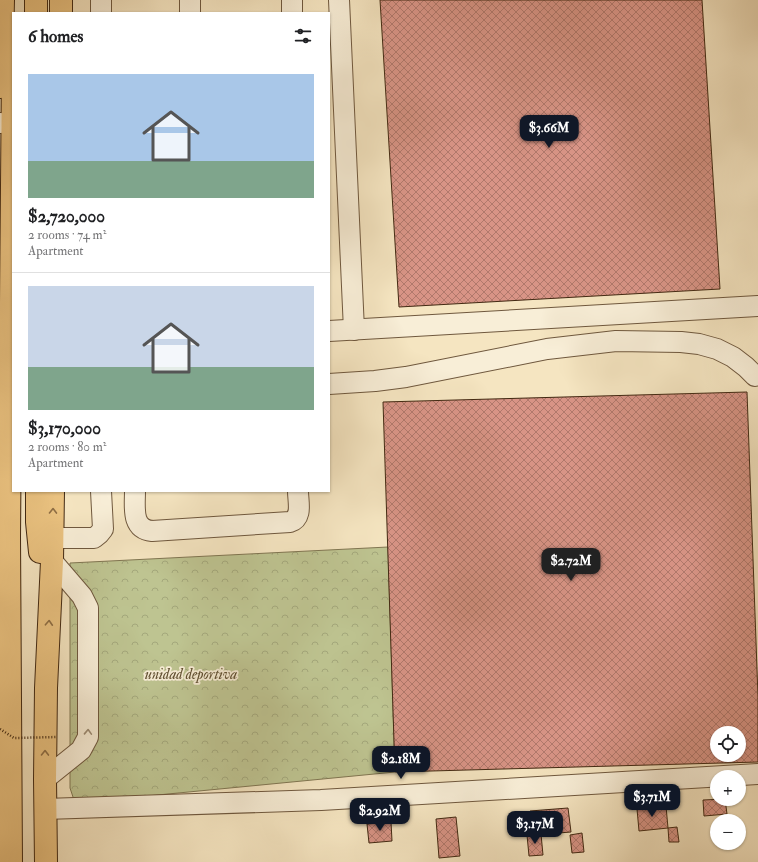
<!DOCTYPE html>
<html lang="en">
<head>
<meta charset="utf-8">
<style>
  :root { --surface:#fff; --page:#f6f6f6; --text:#202124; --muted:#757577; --line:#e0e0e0; --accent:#111827 }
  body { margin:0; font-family:"IM FELL Double Pica",serif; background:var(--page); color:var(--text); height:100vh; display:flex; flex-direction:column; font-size:15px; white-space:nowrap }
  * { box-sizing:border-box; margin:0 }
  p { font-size:13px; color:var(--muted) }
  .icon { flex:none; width:22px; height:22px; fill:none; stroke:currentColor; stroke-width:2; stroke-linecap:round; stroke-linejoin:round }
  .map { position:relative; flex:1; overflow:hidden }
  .drawer { position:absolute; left:12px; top:12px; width:318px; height:480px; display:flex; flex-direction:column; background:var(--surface); border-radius:0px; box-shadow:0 1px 3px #0004 }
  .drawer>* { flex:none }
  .controls { position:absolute; left:710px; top:726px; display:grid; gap:8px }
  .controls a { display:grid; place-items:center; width:36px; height:36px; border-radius:50%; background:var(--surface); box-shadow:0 1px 3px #0004; font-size:20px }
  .price { position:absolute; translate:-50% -34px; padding:0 9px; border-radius:8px; background:var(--accent); color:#fff; font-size:13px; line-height:26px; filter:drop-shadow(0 1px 2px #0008) }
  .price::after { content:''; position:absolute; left:50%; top:24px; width:12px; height:9px; margin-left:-6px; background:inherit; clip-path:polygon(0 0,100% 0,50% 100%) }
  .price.current { background:#222; color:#fff }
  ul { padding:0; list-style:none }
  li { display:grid; align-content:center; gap:8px; height:212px; padding:0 16px }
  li+li { border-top:1px solid var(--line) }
  li span { display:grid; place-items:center; height:124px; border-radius:0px; color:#555 }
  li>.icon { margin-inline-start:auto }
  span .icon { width:72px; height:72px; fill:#fffc; stroke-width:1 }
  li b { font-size:17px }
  h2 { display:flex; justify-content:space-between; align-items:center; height:48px; padding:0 16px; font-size:17px }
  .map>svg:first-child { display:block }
  .park { fill:url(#park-crowns); stroke:#807652 }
  .building { fill:url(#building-cross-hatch); stroke:#422912; fill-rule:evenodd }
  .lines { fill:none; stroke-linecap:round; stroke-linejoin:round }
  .minor-casing { stroke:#6f583e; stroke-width:22 }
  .major-casing { stroke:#422912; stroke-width:24 }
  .minor { stroke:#f8eed7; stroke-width:20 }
  .major { stroke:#eac280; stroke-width:22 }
  .path-bridge { stroke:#422912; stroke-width:2.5; stroke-dasharray:1 2; stroke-linecap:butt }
  .oneway { stroke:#8e6e44 }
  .oneway2 { stroke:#9d8c74 }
  .labels { text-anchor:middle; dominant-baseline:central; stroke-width:3.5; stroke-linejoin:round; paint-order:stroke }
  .park-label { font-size:15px; font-style:italic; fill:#615032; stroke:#f8eed7 }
</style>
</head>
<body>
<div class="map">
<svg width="758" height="862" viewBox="0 0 758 862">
  <defs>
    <pattern id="park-crowns" width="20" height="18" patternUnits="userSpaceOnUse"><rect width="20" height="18" fill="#bec491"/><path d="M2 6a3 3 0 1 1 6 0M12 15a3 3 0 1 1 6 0" fill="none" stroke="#a4a87c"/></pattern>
    <pattern id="building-cross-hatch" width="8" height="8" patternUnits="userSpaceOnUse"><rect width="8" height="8" fill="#d89486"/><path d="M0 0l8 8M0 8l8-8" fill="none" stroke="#b1796c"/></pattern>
  </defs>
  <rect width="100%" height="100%" fill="#f5e5c1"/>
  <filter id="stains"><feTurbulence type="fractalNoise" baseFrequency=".005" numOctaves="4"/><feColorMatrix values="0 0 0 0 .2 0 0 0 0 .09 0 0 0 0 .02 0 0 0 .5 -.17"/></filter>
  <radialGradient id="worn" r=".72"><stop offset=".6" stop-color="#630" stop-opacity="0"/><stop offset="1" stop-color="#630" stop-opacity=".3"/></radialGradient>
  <polygon class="park" points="388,547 395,772 75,803 70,788 70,563"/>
  <g class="building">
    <polygon points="380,0 702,0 720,289 399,307"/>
    <path d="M 747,392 L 758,697 L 758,762 L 395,772 L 383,402 ZM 717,733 L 739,733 L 739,755 L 717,755 Z"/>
    <polygon points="725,799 727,814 704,816 703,800"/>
    <polygon points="666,806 668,828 639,831 637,809"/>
    <polygon points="568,808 571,832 533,835 530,811"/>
    <polygon points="456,817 460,856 439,858 436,819"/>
    <polygon points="391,822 392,841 369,843 367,824"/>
    <polygon points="677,827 679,842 669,842 668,828"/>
    <polygon points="582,833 584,852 572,853 570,835"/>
    <polygon points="541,834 543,855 529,856 527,835"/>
  </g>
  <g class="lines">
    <defs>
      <g id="minor">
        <polyline points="190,0 190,13"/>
        <polyline points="292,0 292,13"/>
        <polyline points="339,0 354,330"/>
        <polyline points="101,13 101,0"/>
        <polyline points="0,123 1,123"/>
        <polyline points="329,331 758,306"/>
        <polyline points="329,384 375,381 406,377 547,349 616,341 681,342 699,344 717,349 733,357 746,367 755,376"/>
        <path d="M 135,491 C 135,507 131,529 152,531 L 290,522 C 303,518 298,502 298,491"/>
        <polyline points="53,538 94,538 99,534 103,529 101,491"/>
        <polyline points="45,779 81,750 88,737 88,608 82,596 52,561"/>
        <polyline points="45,809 321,800 758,774"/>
      </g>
      <g id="major">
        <polyline points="36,13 36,0"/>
        <polyline points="61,13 61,0"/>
        <polyline points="1,87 3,0"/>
        <polyline points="37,491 37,522 40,552"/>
        <polyline points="11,862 9,537 13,67"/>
        <polyline points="46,862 45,779 46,688 52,561 53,491"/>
      </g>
    </defs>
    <use href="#minor" class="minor-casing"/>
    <use href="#major" class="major-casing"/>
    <use href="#minor" class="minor"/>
    <use href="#major" class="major"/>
    <polyline class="path-bridge" points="0,729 14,738 57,737"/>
  </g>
  <defs><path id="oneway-chevron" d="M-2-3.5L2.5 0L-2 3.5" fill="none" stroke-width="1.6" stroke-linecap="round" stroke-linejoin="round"/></defs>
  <g class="oneway">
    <use href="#oneway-chevron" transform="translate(53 511) rotate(-89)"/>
    <use href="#oneway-chevron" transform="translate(49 623) rotate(-87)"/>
    <use href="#oneway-chevron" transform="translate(45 753) rotate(-89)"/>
  </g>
  <use class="oneway2" href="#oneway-chevron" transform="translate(88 732) rotate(-88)"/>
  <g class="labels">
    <g class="park-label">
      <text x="191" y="674">unidad deportiva</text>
    </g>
  </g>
  <rect width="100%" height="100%" filter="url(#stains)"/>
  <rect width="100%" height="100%" fill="url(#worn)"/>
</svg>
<div class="controls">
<a><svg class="icon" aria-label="locate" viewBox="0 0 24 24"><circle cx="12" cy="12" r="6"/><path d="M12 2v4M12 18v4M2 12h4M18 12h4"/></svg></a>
<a>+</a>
<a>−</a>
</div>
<b class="price" style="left:549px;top:149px">$3.66M</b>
<b class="price current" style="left:571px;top:582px">$2.72M</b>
<b class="price" style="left:401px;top:780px">$2.18M</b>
<b class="price" style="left:652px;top:818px">$3.71M</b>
<b class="price" style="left:380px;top:832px">$2.92M</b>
<b class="price" style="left:535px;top:845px">$3.17M</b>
<section class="drawer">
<h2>6 homes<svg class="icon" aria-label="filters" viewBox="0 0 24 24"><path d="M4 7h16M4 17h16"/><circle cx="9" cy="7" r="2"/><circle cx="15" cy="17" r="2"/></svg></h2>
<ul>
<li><span style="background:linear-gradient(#a9c7e8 70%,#7fa58c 0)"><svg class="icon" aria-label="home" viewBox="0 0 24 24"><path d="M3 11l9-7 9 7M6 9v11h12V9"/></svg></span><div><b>$2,720,000</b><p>2 rooms · 74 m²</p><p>Apartment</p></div></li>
<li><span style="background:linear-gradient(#c9d6e8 65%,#7fa58c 0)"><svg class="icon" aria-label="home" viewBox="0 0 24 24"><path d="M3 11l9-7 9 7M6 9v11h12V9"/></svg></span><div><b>$3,170,000</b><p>2 rooms · 80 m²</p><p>Apartment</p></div></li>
</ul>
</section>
</div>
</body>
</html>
